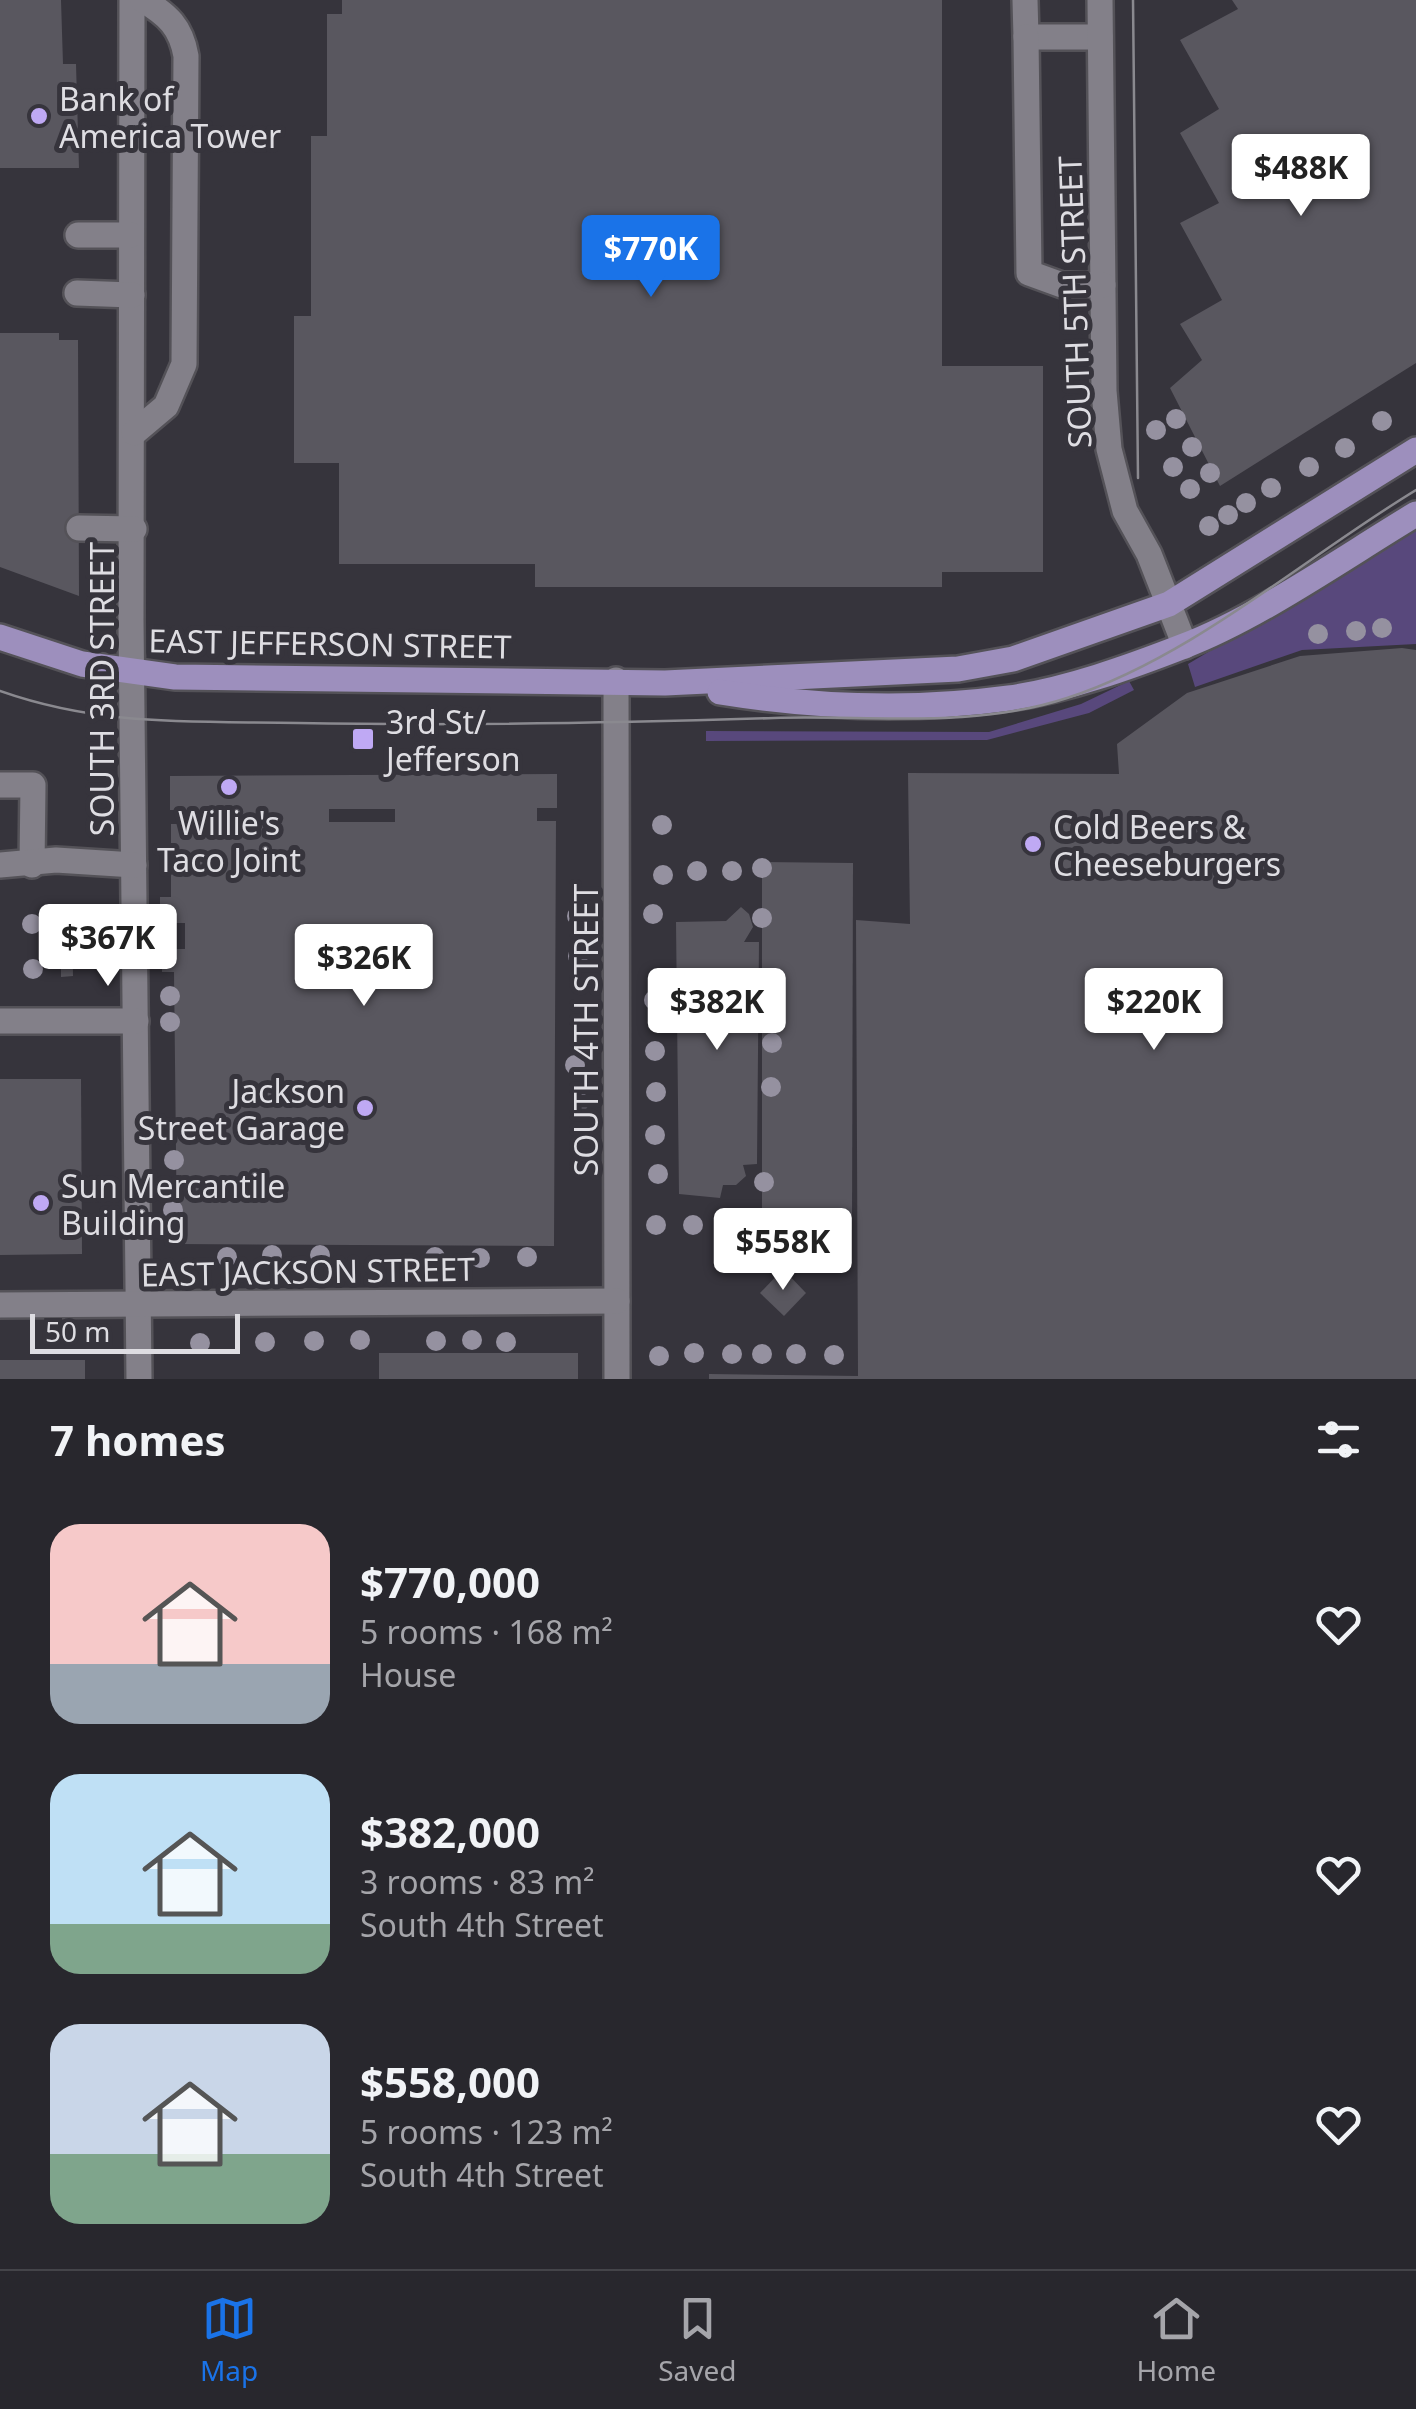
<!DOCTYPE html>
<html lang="en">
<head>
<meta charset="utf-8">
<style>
  :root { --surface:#28272d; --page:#343339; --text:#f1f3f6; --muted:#a5a5aa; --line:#444449; --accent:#1a73e8 }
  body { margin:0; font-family:"Noto Sans",sans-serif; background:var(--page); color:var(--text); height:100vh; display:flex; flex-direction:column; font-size:38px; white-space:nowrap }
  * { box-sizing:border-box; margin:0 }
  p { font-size:32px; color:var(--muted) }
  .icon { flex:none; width:55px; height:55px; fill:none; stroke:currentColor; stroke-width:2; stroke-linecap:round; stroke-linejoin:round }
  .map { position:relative; height:1379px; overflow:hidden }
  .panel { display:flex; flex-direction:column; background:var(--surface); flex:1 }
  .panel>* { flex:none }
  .scale { position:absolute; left:30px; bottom:25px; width:210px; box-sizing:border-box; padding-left:10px; border:5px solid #dedde2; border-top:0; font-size:28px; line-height:35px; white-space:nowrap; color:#dedde2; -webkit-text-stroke:8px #36343c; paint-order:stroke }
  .price { position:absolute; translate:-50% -85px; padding:0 22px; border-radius:10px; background:#fff; color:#222; font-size:32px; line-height:65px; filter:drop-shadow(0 2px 5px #0008) }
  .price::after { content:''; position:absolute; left:50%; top:60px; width:30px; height:22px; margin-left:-15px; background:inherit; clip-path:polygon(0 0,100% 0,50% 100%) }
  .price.selected { background:var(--accent); color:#fff }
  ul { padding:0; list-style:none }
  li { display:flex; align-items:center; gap:30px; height:250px; padding:0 50px }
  li span { display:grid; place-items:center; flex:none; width:280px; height:200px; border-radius:30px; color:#555 }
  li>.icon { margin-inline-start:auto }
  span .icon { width:120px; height:120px; fill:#fffc; stroke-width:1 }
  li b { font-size:42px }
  h2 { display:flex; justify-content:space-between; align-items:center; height:120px; padding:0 50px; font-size:42px }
  .tabs { display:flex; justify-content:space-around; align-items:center; height:140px; border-top:2px solid var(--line); background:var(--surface); font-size:28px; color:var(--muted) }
  .tabs a { display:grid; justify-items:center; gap:5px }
  .tabs .selected { color:var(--accent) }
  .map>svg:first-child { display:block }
  .green { fill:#58487c }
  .building { fill:#59575f; fill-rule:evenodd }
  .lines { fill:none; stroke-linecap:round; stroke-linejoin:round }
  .minor-casing { stroke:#545258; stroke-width:30 }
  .major-casing { stroke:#545258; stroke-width:30 }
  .minor { stroke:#838089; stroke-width:25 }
  .major { stroke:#9d8fbd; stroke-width:25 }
  .tram { stroke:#8a898f; stroke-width:2.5 }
  .tree { fill:#9591a0 }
  .poi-dot { fill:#bfa9f4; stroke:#36343c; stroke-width:4 }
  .labels { text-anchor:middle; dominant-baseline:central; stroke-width:10; stroke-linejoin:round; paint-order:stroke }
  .poi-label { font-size:32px; fill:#dedde2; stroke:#36343c; text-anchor:start }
  .street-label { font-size:32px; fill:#dedde2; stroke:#36343c }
</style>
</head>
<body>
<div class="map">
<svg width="1416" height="1379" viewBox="0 0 1416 1379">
  <rect width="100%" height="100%" fill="#36343c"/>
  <g class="green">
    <polygon points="1416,529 1416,644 1302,650 1195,687 1188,664"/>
    <polygon points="1129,681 1134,690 1089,713 987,740 706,741 706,731 989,732 1081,704"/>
  </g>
  <g class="building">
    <polygon points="0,0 61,0 63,64 76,64 79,168 0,168"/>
    <polygon points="342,0 942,0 942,366 1043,366 1043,572 942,572 942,587 535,587 535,564 339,564 339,463 294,463 294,316 311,316 311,136 327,136 327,14 342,14"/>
    <polygon points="1232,0 1416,0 1416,363 1220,486 1170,388 1202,360 1180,324 1222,300 1180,223 1219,203 1180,133 1219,109 1180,40 1238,9"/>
    <polygon points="0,333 59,333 59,340 78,340 79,596 0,567"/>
    <polygon points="1402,648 1416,650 1416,1379 709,1379 709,1374 858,1376 856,920 910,924 908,773 1119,774 1117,744 1187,693 1300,656"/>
    <path d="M 557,774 L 557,808 L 537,808 L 537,821 L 556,821 L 554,1246 L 177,1244 L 174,972 L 162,972 L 162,949 L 185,949 L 185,923 L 160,923 L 160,897 L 171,897 L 171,824 L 187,824 L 187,810 L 170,810 L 170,776 ZM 329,809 L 395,809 L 395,822 L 329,822 Z"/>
    <polygon points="762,862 853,863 852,1230 762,1230"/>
    <polygon points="741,907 749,914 753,927 744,942 759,942 757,1164 743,1165 746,1176 736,1185 723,1185 720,1198 679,1194 676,922 726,921"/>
    <polygon points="61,913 72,913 73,976 61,977"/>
    <polygon points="0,1079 81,1079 82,1254 0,1255"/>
    <polygon points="783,1269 806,1293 784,1316 760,1293"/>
    <rect x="379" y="1353" width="199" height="26"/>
    <rect x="0" y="1360" width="85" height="19"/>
  </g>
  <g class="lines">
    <defs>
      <g id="minor">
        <polyline points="132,0 131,620 139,1379"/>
        <polyline points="1025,0 1026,37 1100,37"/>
        <polyline points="1100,0 1104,391 1109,449 1125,511 1149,554 1185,646"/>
        <polyline points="1026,37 1029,273 1062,285 1103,285"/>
        <polyline points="78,235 131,235"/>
        <polyline points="77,293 132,295"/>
        <path d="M 134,433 L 166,406 L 184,364 L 186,56 C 181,27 168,15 143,0"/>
        <polyline points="79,528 134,529"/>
        <polyline points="616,680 617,1379"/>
        <polyline points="0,785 33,785 32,865"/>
        <polyline points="0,865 56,860 134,865"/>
        <polyline points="0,1021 136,1021"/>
        <polyline points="0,1305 617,1301"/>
      </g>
      <g id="major">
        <polyline points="0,637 82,664 175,677 665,683 958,669 1013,659 1169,604 1416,450"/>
        <path d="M 720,692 C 813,707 914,711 1009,698 C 1066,690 1130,667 1184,646 C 1258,618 1346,556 1416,514"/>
      </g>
    </defs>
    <use href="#minor" class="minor-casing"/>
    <use href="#major" class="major-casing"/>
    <use href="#minor" class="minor"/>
    <use href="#major" class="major"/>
    <g class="tram">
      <polyline points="1133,0 1138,478"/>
      <path d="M 0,691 C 102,727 192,721 298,723 C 457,726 616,723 774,718 C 871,715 973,729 1067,698 C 1191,658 1304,558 1416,490"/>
    </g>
  </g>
  <g class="tree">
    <circle cx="1176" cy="419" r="10"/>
    <circle cx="1382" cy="421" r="10"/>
    <circle cx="1156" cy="430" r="10"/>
    <circle cx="1192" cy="447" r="10"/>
    <circle cx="1345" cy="448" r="10"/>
    <circle cx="1173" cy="467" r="10"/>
    <circle cx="1309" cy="467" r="10"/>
    <circle cx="1210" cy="473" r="10"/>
    <circle cx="1271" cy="488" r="10"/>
    <circle cx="1190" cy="489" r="10"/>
    <circle cx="1246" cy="503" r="10"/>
    <circle cx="1228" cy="515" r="10"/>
    <circle cx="1209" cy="526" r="10"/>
    <circle cx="1382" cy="628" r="10"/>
    <circle cx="1356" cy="631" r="10"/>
    <circle cx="1318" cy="634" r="10"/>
    <circle cx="662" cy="825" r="10"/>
    <circle cx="762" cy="868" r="10"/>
    <circle cx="697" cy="871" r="10"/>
    <circle cx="732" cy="871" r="10"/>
    <circle cx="663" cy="875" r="10"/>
    <circle cx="653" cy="914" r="10"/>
    <circle cx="577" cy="916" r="10"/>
    <circle cx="762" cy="918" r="10"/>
    <circle cx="32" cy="924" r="10"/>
    <circle cx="578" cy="956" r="10"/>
    <circle cx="33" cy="969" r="10"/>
    <circle cx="170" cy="996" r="10"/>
    <circle cx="654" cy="1000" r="10"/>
    <circle cx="769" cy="1009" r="10"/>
    <circle cx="170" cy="1022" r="10"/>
    <circle cx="772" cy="1043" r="10"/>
    <circle cx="655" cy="1051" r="10"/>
    <circle cx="575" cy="1065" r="10"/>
    <circle cx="771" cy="1087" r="10"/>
    <circle cx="656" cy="1092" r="10"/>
    <circle cx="579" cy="1102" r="10"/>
    <circle cx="655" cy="1135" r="10"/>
    <circle cx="174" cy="1160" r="10"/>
    <circle cx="658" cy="1174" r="10"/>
    <circle cx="764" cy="1182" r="10"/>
    <circle cx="173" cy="1210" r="10"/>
    <circle cx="767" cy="1224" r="10"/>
    <circle cx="656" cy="1225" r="10"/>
    <circle cx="693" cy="1225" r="10"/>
    <circle cx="731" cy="1226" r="10"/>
    <circle cx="272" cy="1255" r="10"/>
    <circle cx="320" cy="1255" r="10"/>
    <circle cx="227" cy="1257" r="10"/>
    <circle cx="435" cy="1257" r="10"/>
    <circle cx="527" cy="1257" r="10"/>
    <circle cx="480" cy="1258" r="10"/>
    <circle cx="360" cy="1340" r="10"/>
    <circle cx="472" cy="1340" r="10"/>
    <circle cx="314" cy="1341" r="10"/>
    <circle cx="436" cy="1341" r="10"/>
    <circle cx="265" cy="1342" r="10"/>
    <circle cx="506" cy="1342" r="10"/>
    <circle cx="200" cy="1343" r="10"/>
    <circle cx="694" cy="1353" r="10"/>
    <circle cx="732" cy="1354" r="10"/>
    <circle cx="762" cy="1354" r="10"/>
    <circle cx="796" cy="1354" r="10"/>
    <circle cx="834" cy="1355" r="10"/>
    <circle cx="659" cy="1356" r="10"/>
  </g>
  <g class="poi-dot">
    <circle cx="39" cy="116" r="10"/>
    <rect x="351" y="727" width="24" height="24" rx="5"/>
    <circle cx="229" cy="787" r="10"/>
    <circle cx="1033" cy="844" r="10"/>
    <circle cx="365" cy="1108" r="10"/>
    <circle cx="41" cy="1203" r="10"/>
  </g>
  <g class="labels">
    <g class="poi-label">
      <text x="59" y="98">Bank of<tspan x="59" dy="37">America Tower</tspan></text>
      <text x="386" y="721">3rd St/<tspan x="386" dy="37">Jefferson</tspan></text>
      <text x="229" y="822" text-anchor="middle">Willie's<tspan x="229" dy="37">Taco Joint</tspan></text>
      <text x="1053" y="826">Cold Beers &amp;<tspan x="1053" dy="37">Cheeseburgers</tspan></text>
      <text x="345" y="1090" text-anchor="end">Jackson<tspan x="345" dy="37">Street Garage</tspan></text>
      <text x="61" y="1185">Sun Mercantile<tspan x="61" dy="37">Building</tspan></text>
    </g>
    <g class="street-label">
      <text transform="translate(1074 302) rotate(-92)">SOUTH 5TH STREET</text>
      <text transform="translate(330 643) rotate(1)">EAST JEFFERSON STREET</text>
      <text transform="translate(101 689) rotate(-90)">SOUTH 3RD STREET</text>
      <text transform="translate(585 1030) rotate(-90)">SOUTH 4TH STREET</text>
      <text transform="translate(308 1271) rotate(-1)">EAST JACKSON STREET</text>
    </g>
  </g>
</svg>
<div class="scale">50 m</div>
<b class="price" style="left:1301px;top:219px">$488K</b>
<b class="price selected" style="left:651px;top:300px">$770K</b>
<b class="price" style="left:108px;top:989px">$367K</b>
<b class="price" style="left:364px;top:1009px">$326K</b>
<b class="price" style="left:717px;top:1053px">$382K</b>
<b class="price" style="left:1154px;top:1053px">$220K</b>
<b class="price" style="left:783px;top:1293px">$558K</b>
</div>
<section class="panel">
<h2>7 homes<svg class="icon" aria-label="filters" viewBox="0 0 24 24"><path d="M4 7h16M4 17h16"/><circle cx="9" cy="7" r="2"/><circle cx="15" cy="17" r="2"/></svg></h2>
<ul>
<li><span style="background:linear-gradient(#f6c9c9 70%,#9aa5b1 0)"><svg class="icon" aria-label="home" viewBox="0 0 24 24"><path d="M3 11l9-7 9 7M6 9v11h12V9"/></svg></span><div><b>$770,000</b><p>5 rooms · 168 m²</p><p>House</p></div><svg class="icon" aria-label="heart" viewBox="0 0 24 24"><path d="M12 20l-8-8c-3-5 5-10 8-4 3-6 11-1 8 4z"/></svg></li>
<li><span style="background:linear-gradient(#bfe0f5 75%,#7fa58c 0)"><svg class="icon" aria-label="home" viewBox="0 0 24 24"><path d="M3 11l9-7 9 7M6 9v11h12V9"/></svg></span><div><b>$382,000</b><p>3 rooms · 83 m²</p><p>South 4th Street</p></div><svg class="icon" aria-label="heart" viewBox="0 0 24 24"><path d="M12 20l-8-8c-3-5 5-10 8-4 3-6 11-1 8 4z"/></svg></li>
<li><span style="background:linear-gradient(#c9d6e8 65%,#7fa58c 0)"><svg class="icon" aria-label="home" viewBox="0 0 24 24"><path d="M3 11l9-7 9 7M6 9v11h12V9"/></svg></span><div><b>$558,000</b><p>5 rooms · 123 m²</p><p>South 4th Street</p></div><svg class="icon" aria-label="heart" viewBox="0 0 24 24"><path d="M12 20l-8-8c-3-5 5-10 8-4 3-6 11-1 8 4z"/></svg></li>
</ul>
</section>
<nav class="tabs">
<a class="selected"><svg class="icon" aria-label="map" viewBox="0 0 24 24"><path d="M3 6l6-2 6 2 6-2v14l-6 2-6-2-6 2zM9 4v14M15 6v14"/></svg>Map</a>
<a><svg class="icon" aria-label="saved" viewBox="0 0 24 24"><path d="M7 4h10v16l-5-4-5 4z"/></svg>Saved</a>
<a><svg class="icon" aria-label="home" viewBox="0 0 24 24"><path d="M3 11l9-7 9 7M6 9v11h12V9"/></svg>Home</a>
</nav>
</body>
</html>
